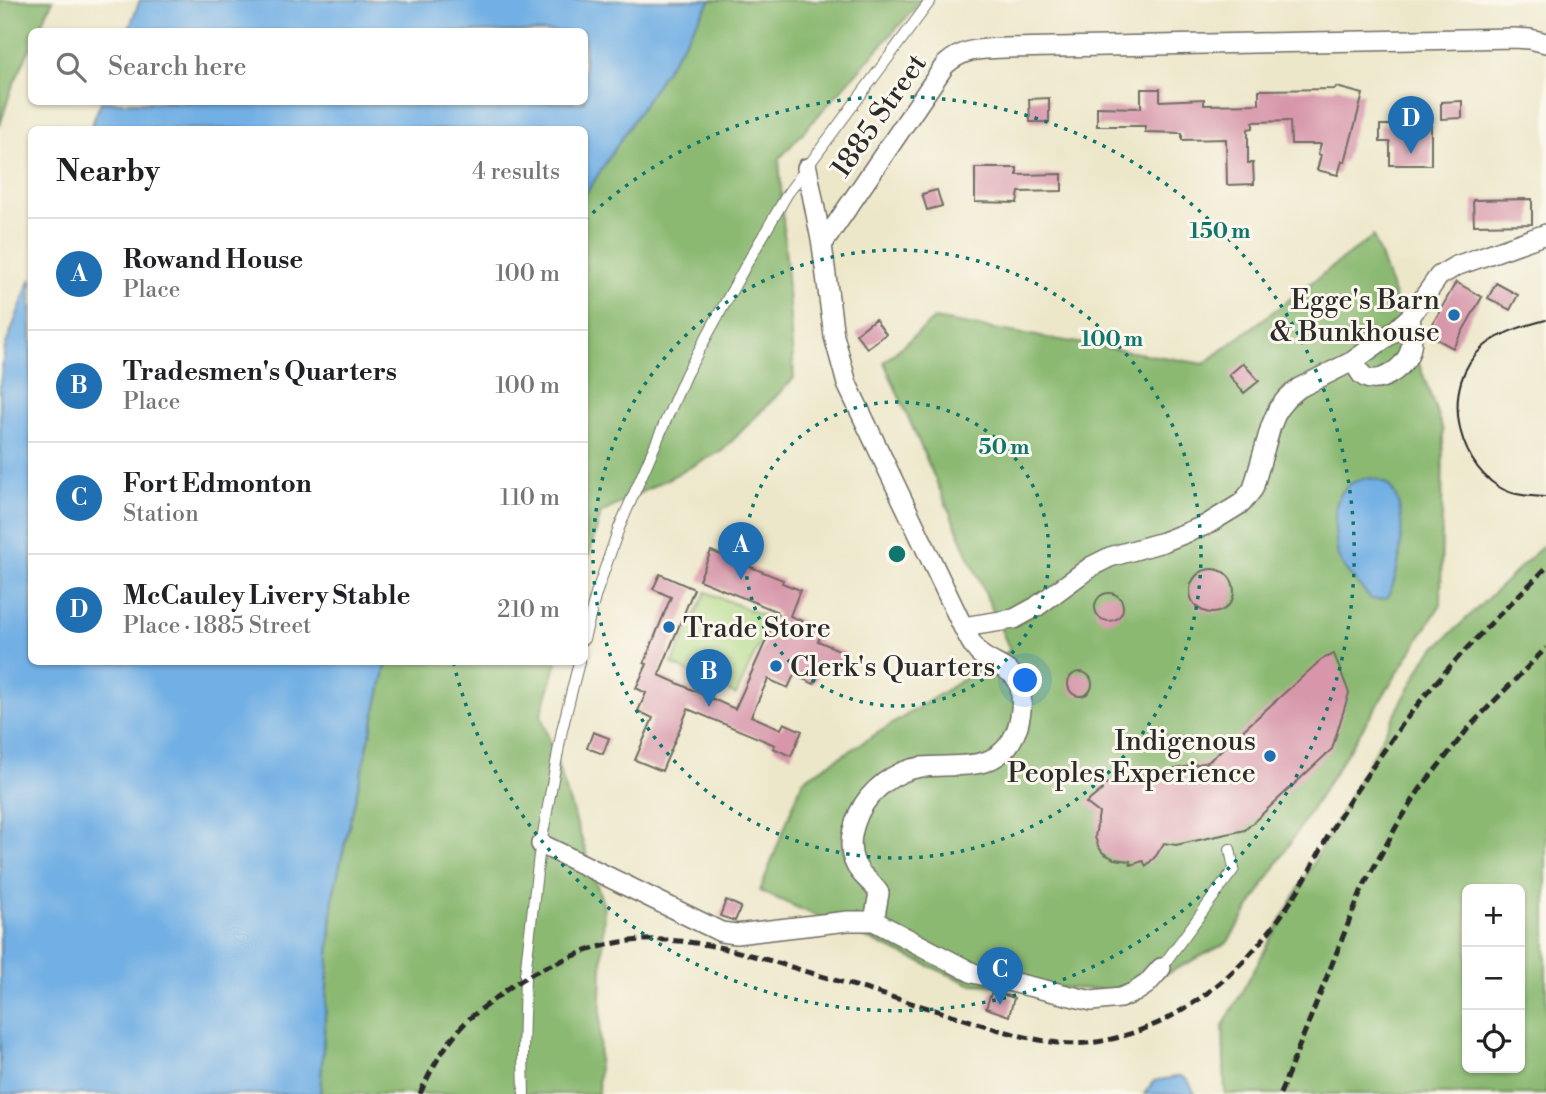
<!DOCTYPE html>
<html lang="en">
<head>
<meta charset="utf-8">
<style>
	body { margin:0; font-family:"Libre Bodoni",serif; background:#f6f6f6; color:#202124 }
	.controls { position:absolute; right:21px; bottom:21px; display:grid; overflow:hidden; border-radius:10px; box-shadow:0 2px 5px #0004 }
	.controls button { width:63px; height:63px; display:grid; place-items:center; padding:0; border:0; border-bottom:2px solid #e0e0e0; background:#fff; color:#202124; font:35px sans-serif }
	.you { position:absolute; left:1026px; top:681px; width:24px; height:24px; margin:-18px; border:5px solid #fff; border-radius:50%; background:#1a73e8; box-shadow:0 0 0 10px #1a73e833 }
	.badge { display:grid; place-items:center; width:46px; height:46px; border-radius:50%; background:#1f6fb2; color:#fff; font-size:23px; font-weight:700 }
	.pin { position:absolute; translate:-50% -58px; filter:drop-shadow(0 2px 4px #0008) }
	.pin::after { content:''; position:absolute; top:37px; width:24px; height:21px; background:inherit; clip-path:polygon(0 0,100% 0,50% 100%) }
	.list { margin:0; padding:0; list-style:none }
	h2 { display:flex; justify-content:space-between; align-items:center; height:91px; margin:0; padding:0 28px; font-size:30px }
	h2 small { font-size:23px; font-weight:400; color:#757577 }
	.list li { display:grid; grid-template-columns:46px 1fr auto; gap:21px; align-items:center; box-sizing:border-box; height:112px; padding:0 28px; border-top:2px solid #e0e0e0 }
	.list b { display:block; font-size:26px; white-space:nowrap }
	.list p { margin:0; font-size:23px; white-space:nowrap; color:#757577 }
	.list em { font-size:23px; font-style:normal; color:#757577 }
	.icon { flex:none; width:38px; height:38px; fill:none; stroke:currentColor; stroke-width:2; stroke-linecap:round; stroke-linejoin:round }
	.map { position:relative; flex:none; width:1546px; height:1094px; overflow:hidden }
	.search { position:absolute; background:#fff; box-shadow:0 2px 5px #0004; left:28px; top:28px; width:560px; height:77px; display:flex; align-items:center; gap:18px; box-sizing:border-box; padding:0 24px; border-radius:10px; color:#757577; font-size:26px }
	.panel { position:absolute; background:#fff; box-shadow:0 2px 5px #0004; left:28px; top:126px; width:560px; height:539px; border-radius:10px }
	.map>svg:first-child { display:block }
	.green { fill:#afd985; stroke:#6d8258; stroke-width:2 }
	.forest { fill:#8bb972; stroke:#5b724e; stroke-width:2; fill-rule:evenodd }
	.water { fill:#71afe4; stroke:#4e6d88; stroke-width:2 }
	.building { fill:#d796aa }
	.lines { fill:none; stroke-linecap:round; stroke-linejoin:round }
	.lane-casing { stroke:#6f6d63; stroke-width:12 }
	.street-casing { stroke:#6f6d63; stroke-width:22 }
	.lane { stroke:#fff; stroke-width:10 }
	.street { stroke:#fff; stroke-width:19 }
	.tram { stroke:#2b2b2b; stroke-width:2 }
	.rail { stroke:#2b2b2b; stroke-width:5; stroke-dasharray:10 5; stroke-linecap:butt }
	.ring { fill:none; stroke:#0f766e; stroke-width:3.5; stroke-dasharray:3.5 7 }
	.poi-dot { fill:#1f6fb2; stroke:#fbf7ec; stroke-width:2.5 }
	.labels { text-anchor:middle; stroke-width:6; stroke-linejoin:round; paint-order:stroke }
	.street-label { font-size:28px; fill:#2b2b2b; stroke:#fbf7ec }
	.poi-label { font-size:28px; fill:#2b2b2b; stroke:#fbf7ec; text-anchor:end }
	.centre { fill:#0f766e; stroke:#fbf7ec; stroke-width:3.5 }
	.ring-label { font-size:21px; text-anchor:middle; font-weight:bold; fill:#0f766e; stroke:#fbf7ec; stroke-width:6; stroke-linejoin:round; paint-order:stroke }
</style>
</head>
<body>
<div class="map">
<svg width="1546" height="1094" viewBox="0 0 1546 1094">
	<rect width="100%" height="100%" fill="#fbf7ec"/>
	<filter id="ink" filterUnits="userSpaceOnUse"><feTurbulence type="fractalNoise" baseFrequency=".0143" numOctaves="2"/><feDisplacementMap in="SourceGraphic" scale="14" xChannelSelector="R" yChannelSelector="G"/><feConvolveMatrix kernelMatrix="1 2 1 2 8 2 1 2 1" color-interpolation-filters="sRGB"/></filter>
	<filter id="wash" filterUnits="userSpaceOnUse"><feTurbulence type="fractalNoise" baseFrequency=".00686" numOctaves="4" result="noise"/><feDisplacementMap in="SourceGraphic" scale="28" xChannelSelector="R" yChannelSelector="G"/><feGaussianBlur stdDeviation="1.57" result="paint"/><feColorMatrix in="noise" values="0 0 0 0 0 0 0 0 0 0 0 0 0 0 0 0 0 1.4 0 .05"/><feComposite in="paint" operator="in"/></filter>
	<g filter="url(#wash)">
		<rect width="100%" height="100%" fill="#ede7ca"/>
		<!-- green -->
		<path class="green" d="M706,592l65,27 -35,76 -64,-31z"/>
		<!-- forest -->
		<path class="forest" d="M0,0h53l-15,31 -6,1 -1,14 -20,44 -11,35z
			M711,0h211l-143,159 15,219 -72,73 -121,62 -16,56 -1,-374z
			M1373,236l70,194 -2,174 -214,339 -59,30 -55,17 -143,-6 -210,-93 43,-111 207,-130 -126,-288 50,-43 270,45z
			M1546,543v551h-321l-2,-68 204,-370zM1467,889h53v179h-53z
			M387,662h170l-16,53 63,192 -6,187h-278l13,-199z"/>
		<!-- water -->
		<path class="water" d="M140,0h571l-126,195 -1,-65 -494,-1 11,-27h483v-70l-456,-1z
			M31,278l1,384h355l-54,233 -13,199h-320v-710l5,-37z
			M1364,478c9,0 18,1 25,8 21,23 12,88 -2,112l-8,2 -8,-1c-8,-10 -25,-27 -31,-38 -3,-5 -3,-15 -4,-21 -3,-28 -3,-53 28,-62z
			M1181,1076l7,4 7,14h-51l10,-13z"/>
		<g id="blocks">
			<!-- building -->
			<path class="building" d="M1336,87l27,7 -18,68 -3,-1 -4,14 -21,-5 4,-15 -3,-1 3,-10h-30l-1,-23 -37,1v6l-5,1v34h5l1,21 -27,1 -1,-46 -44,1v-7l-37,-1v-6h-48v-19l44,1v-19h19v12l44,-2v6l55,-1v-14l76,-1z
				M1049,98v24h-19l-1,-23z
				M1462,101v17l-21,1v-17z
				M1380,125h51v40h-41v-23h-10z
				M975,168h42v7l45,-1v17l-43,1 -2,11 -42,-1z
				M937,190l5,16 -15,4 -5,-16z
				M1532,199v25l-58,1 -1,-25z
				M1456,282l26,15 -29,51 -26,-14z
				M1496,283l22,12 -8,15 -22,-12z
				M875,319l11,15 -19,14 -11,-14z
				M1243,363l16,18 -15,12 -15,-18z
				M711,551l72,29 -1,3 18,7 -10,26 33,14 -5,11 28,12 -7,16 -15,-5 -10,20 -20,-9 -6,13 -20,-9 -17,37 30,13 3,-6 18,8 -11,25 -18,-8 2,-3 -87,-36 -26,62 -27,-11 18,-42 -15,-7 8,-18 -10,-5 11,-24 -3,-1 27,-66 -18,-8 7,-15 34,15 -35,86 76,34 43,-95 -3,-2 1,-1 -77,-31z
				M1190 591a22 22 0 1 1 44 0a22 22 0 1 1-44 0Z
				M1095 607a14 14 0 1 1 28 0a14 14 0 1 1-28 0Z
				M1334,654l15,39 -17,56 -87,81 -69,15 -12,-2 -8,13 -10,10 -3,-5 -12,4 -1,-4 -16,-2 -11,-6 -5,-7 -3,-9 4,-24 -13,-10 16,-13 -1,-5 107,-23 114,-103z
				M1068 684a12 12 0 1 1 24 0a12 12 0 1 1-24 0Z
				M593,732l16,6 -6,16 -16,-6z
				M726,900l15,7 -6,14 -15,-5z
				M992,991l22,7 -5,18 -23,-8z"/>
		</g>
	</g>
	<g filter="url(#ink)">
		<use href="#blocks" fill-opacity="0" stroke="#6f6d63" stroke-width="2"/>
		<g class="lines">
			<!-- lane casing -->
			<g class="lane-casing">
				<path id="lane" d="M584,639l12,-45 23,-66 67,-154 60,-109 42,-72 143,-193
					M1161,968l73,-99 -4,-20
					M524,1094l-1,-40 2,-79 14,-120 23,-125 17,-68"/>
			</g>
			<!-- street casing -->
			<g class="street-casing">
				<path id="street" d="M807,168l15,77 12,91 13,48 116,243c5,9 10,21 17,27 13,11 36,15 40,33 3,14 1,29 -3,42 -17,46 -59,34 -96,38 -27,4 -51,23 -62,46 -9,20 -13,42 2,60 6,7 13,12 18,20l-5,28
					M822,245l123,-180c19,-17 36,-16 60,-17l509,-10 16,1 16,4
					M1410,317c2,12 4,28 -2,39 -7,13 -31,32 -46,19 -3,-4 -6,-10 -9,-14l38,-27 19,-17 29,-41 17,-10 90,-32
					M963,627l51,-8 22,-12 56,-41 18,-9 53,-15 43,-17 36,-22 11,-14 18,-63 7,-17 9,-11 12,-10 54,-27
					M541,844l180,88 15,2 112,-13h26l99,52 119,28 28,-3 15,-6 12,-8 14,-16"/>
			</g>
			<!-- lane -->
			<use href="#lane" class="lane"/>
			<!-- street -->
			<use href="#street" class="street"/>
			<!-- tram -->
			<path class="tram" d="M1546,320c-22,6 -46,12 -64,28 -41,36 -27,112 17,139 14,9 31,9 47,10"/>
			<!-- rail -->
			<path class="rail" d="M420,1094c12,-28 29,-56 51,-77 11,-9 23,-17 34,-26 22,-17 38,-23 63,-33 15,-6 31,-12 48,-15 67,-12 131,11 195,30 48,14 96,29 144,43 31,10 64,21 96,26 35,6 73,-4 105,-18 66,-31 114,-85 150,-147 12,-21 22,-43 35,-63 19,-30 40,-59 60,-88 43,-58 94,-107 145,-158
				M1280,1094l82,-205 34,-62 24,-38 51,-64 75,-77"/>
		</g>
	</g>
	<!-- distance rings -->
	<g class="ring">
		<circle cx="897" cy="554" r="152"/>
		<circle cx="897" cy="554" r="304"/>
		<path d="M585 220A457 457 0 1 1 454 665"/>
	</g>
	<!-- markers -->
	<g class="poi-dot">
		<circle cx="1454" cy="315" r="7"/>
		<circle cx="669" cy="627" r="7"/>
		<circle cx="776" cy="666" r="7"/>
		<circle cx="1270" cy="756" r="7"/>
	</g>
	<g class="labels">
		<!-- street labels -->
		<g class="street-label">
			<text transform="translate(878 115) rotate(-55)" y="10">1885 Street</text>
		</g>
		<!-- poi labels -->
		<g class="poi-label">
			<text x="1440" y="309">Egge's Barn<tspan x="1440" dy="32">&amp; Bunkhouse</tspan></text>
			<text x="683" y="637" text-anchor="start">Trade Store</text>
			<text x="790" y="676" text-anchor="start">Clerk's Quarters</text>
			<text x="1256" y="750">Indigenous<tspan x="1256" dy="32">Peoples Experience</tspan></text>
		</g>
	</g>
	<circle cx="897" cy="554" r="10" class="centre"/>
	<g class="ring-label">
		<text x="1220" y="238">150 m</text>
		<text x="1112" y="346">100 m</text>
		<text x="1004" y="454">50 m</text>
	</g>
</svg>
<div class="controls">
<button>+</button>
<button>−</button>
<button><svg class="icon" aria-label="locate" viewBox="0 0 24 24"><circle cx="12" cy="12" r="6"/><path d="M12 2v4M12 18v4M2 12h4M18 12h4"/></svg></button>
</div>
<div class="you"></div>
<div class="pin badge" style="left:741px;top:580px">A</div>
<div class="pin badge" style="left:709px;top:707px">B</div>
<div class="pin badge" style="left:1000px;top:1005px">C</div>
<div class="pin badge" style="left:1411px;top:154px">D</div>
<div class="search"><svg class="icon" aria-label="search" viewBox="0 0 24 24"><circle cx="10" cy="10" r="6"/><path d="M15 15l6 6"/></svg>Search here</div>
<section class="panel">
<h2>Nearby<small>4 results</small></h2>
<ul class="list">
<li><span class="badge">A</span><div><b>Rowand House</b><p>Place</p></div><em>100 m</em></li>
<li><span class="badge">B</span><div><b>Tradesmen's Quarters</b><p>Place</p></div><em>100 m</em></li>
<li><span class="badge">C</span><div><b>Fort Edmonton</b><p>Station</p></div><em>110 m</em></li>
<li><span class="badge">D</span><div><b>McCauley Livery Stable</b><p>Place · 1885 Street</p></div><em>210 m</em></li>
</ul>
</section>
</div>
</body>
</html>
